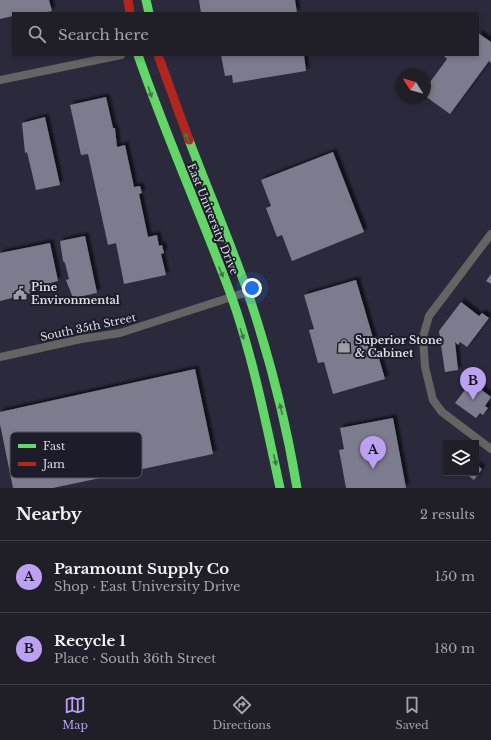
<!DOCTYPE html>
<html lang="en">
<head>
<meta charset="utf-8">
<style>
	body { margin:0; font-family:"Libre Baskerville",serif; background:#2d2b32; color:#f1f3f6 }
	.controls { position:absolute; right:12px; bottom:12px; display:grid; overflow:hidden; border-radius:0px; box-shadow:0 2px 6px #0003 }
	.controls button { width:36px; height:36px; display:grid; place-items:center; padding:0; border:0; border-bottom:1px solid #3d3c43; background:#201e26; color:#f1f3f6; font:20px sans-serif }
	.compass { position:absolute; left:395px; top:68px; width:36px; height:36px; border-radius:50%; background:#201e26; box-shadow:0 2px 6px #0003; rotate:307deg }
	.you { position:absolute; left:252px; top:288px; width:14px; height:14px; margin:-10px; border:3px solid #fff; border-radius:50%; background:#1a73e8; box-shadow:0 0 0 6px #1a73e833 }
	.badge { display:grid; place-items:center; width:26px; height:26px; border-radius:50%; background:#bca0f2; color:#111; font-size:13px; font-weight:700 }
	.pin { position:absolute; translate:-50% -33px; filter:drop-shadow(0 1px 2px #0008) }
	.pin::after { content:''; position:absolute; top:21px; width:14px; height:12px; background:inherit; clip-path:polygon(0 0,100% 0,50% 100%) }
	.list { margin:0; padding:0; list-style:none }
	h2 { display:flex; justify-content:space-between; align-items:center; height:52px; margin:0; padding:0 16px; font-size:17px }
	h2 small { font-size:13px; font-weight:400; color:#a2a2a7 }
	.list li { display:grid; grid-template-columns:26px 1fr auto; gap:12px; align-items:center; box-sizing:border-box; height:72px; padding:0 16px; border-top:1px solid #3d3c43 }
	.list b { display:block; font-size:15px; white-space:nowrap }
	.list p { margin:0; font-size:13px; white-space:nowrap; color:#a2a2a7 }
	.list em { font-size:13px; font-style:normal; color:#a2a2a7 }
	.icon { flex:none; width:22px; height:22px; fill:none; stroke:currentColor; stroke-width:2; stroke-linecap:round; stroke-linejoin:round }
	.map { position:relative; flex:none; width:491px; height:488px; overflow:hidden }
	.search { position:absolute; background:#201e26; box-shadow:0 2px 6px #0003; left:12px; right:12px; top:12px; height:44px; display:flex; align-items:center; gap:10px; box-sizing:border-box; padding:0 14px; border-radius:0px; color:#a2a2a7; font-size:15px }
	.sheet { height:196px; background:#201e26 }
	nav { display:flex; justify-content:space-around; align-items:center; box-sizing:border-box; height:56px; border-top:1px solid #3d3c43; background:#201e26; font-size:11px; color:#a2a2a7 }
	nav a { display:grid; justify-items:center; gap:2px }
	nav .on { color:#bca0f2 }
	.map>svg:first-child { display:block }
	.built { fill:#2b2a3d; fill-rule:evenodd }
	.building { fill:#7d7c8e; filter:url(#shadow) }
	.lines { fill:none; stroke-linecap:round; stroke-linejoin:round }
	.street { stroke:#666463; stroke-width:8 }
	.fast { stroke:#63d668; stroke-width:9 }
	.jam { stroke:#b3261e; stroke-width:9 }
	.oneway { fill:#407949 }
	.labels { text-anchor:middle; stroke-width:4; stroke-linejoin:round; paint-order:stroke }
	.street-label { font-size:11px; fill:#dddce7; stroke:#1d1c2a }
	.poi-label { font-size:11px; font-weight:bold; fill:#dddce7; stroke:#1d1c2a; text-anchor:start }
	.key { fill:#1d1c2a; stroke:#575663; stroke-width:1 }
	.key-label { font-size:11px; fill:#dddce7 }
</style>
</head>
<body>
<div class="map">
<svg width="491" height="488" viewBox="0 0 491 488">
	<defs>
		<filter id="shadow"><feDropShadow dx="3.5" dy="-3.5" stdDeviation="1" flood-color="#0009"/></filter>
	</defs>
	<rect width="100%" height="100%" fill="#2a2832"/>
	<!-- built -->
	<path class="built" d="M0,0h491v488h-491zM13,13h465v42h-465zM401,74h24v24h-24zM446,443h30v30h-30z"/>
	<!-- building -->
	<path class="building" d="M0,0h49l3,11 -10,2h-29v3l-13,3z
		M199,0h96l2,13h-96z
		M478,33l13,9v21l-2,-2 -39,53 -25,-18v-7l22,-30 -4,-4h35z
		M221,55h83l2,16 -73,12 -1,-8 -7,1z
		M106,97l7,31h2l2,19 8,-2 9,42 6,-1 2,7 -3,1 9,43 9,-2 2,11 3,-1 2,8 -3,1 5,21 -42,9 -8,-41 -8,2 -20,-91 -7,1 -11,-50z
		M45,117l15,68 -24,5 -9,-38 -2,1 -3,-30z
		M333,152l31,80 -72,29 -10,-26 -5,2 -11,-29 5,-2 -10,-26z
		M85,236l12,57 -24,5 -7,-18 3,-1 -4,-16 -2,-2 -3,-20z
		M50,243l8,38 -12,3 1,5 -47,12v-48z
		M491,274v10l-5,-3z
		M356,280l29,99 -52,15 -9,-32 -6,1 -9,-33 5,-1 -10,-34z
		M461,302l18,14 3,-3 7,5 -22,29 -7,-5 -2,3 -3,-3 3,28 -13,2 -6,-41z
		M195,369l18,85 -160,34h-40l-13,-64v-12z
		M471,382l20,15 -6,9 3,2 -5,7 -3,-2 -4,5 -21,-15z
		M393,418l13,70h-60l-7,-38 5,-1 -4,-21z
		M476,464l6,5 -8,11 -9,-7h11z"/>
	<g class="lines">
		<!-- street -->
		<path class="street" d="M0,80l121,-25
			M491,234l-62,82 -6,21 2,30 8,33 9,12 49,37
			M0,357l81,-18 39,-6 127,-41"/>
		<!-- fast -->
		<path class="fast" d="M146,0l3,13
			M138,55c28,81 63,159 93,240 22,62 35,128 49,193
			M189,140c19,50 40,100 58,150 22,65 39,131 50,198"/>
		<!-- jam -->
		<path class="jam" d="M128,0l2,13
			M158,55l31,85"/>
	</g>
	<!-- one-way arrows -->
	<defs><path id="oneway-solid" d="M-6-.8H1V-3.2L6.5 0L1 3.2V.8H-6Z"/></defs>
	<g class="oneway">
		<use href="#oneway-solid" transform="translate(150 92) rotate(72)"/>
		<use href="#oneway-solid" transform="translate(187 138) rotate(-112)"/>
		<use href="#oneway-solid" transform="translate(221 272) rotate(68)"/>
		<use href="#oneway-solid" transform="translate(242 334) rotate(73)"/>
		<use href="#oneway-solid" transform="translate(281 409) rotate(-103)"/>
		<use href="#oneway-solid" transform="translate(275 460) rotate(77)"/>
	</g>
	<!-- icons -->
	<defs>
		<g id="civic-bare" transform="scale(1.08)"><path d="M-.6-6.5H3V-4.5H.6V-3L4-1V1h2V6H-6V1h2V-1L-.6-3ZM-1.2 2.5V6h2.4V2.5Z" fill="#9e9da8" stroke="#1d1c2a" stroke-width="2.5" paint-order="stroke"/></g>
		<g id="shop-bare" transform="scale(1.08)"><path d="M-5-2.5h2.3a2.7 3.5 0 0 1 5.4 0H5L5.5 6h-11ZM-1.5-2.5h3a1.5 2.3 0 0 0-3 0Z" fill="#9e9da8" stroke="#1d1c2a" stroke-width="2.5" paint-order="stroke"/></g>
	</defs>
	<g fill-rule="evenodd">
		<use href="#civic-bare" x="20" y="293"/>
		<use href="#shop-bare" x="344" y="346"/>
	</g>
	<g class="labels">
		<!-- street labels -->
		<g class="street-label">
			<text transform="translate(213 219) rotate(68)" y="4">East University Drive</text>
			<text transform="translate(88 327) rotate(-12)" y="4">South 35th Street</text>
		</g>
		<!-- poi labels -->
		<g class="poi-label">
			<text x="31" y="291">Pine<tspan x="31" dy="13">Environmental</tspan></text>
			<text x="355" y="344">Superior Stone<tspan x="355" dy="13">&amp; Cabinet</tspan></text>
		</g>
	</g>
	<!-- legend -->
	<rect x="10" y="432" width="132" height="46" rx="6" class="key"/>
	<rect x="18" y="444" width="18" height="4" fill="#63d668"/>
	<rect x="18" y="462" width="18" height="4" fill="#b3261e"/>
	<g class="key-label">
		<text x="43" y="450">Fast</text>
		<text x="43" y="468">Jam</text>
	</g>
</svg>
<div class="controls">
<button><svg class="icon" aria-label="layers" viewBox="0 0 24 24"><path d="M12 4l9 5-9 5-9-5zM3 14l9 5 9-5"/></svg></button>
</div>
<svg class="compass" viewBox="-18 -18 36 36"><path d="M0-13l5 13h-10z" fill="#e53935"/><path d="M0 13l5-13h-10z" fill="#a2a2a7"/></svg>
<div class="you"></div>
<div class="pin badge" style="left:373px;top:469px">A</div>
<div class="pin badge" style="left:473px;top:400px">B</div>
<div class="search"><svg class="icon" aria-label="search" viewBox="0 0 24 24"><circle cx="10" cy="10" r="6"/><path d="M15 15l6 6"/></svg>Search here</div>
</div>
<section class="sheet">
<h2>Nearby<small>2 results</small></h2>
<ul class="list">
<li><span class="badge">A</span><div><b>Paramount Supply Co</b><p>Shop · East University Drive</p></div><em>150 m</em></li>
<li><span class="badge">B</span><div><b>Recycle 1</b><p>Place · South 36th Street</p></div><em>180 m</em></li>
</ul>
</section>
<nav>
<a class="on"><svg class="icon" aria-label="map" viewBox="0 0 24 24"><path d="M3 6l6-2 6 2 6-2v14l-6 2-6-2-6 2zM9 4v14M15 6v14"/></svg>Map</a>
<a><svg class="icon" aria-label="directions" viewBox="0 0 24 24"><path d="M12 3l9 9-9 9-9-9zM9 14v-3h6M13 9l2 2-2 2"/></svg>Directions</a>
<a><svg class="icon" aria-label="saved" viewBox="0 0 24 24"><path d="M7 4h10v16l-5-4-5 4z"/></svg>Saved</a>
</nav>
</body>
</html>
